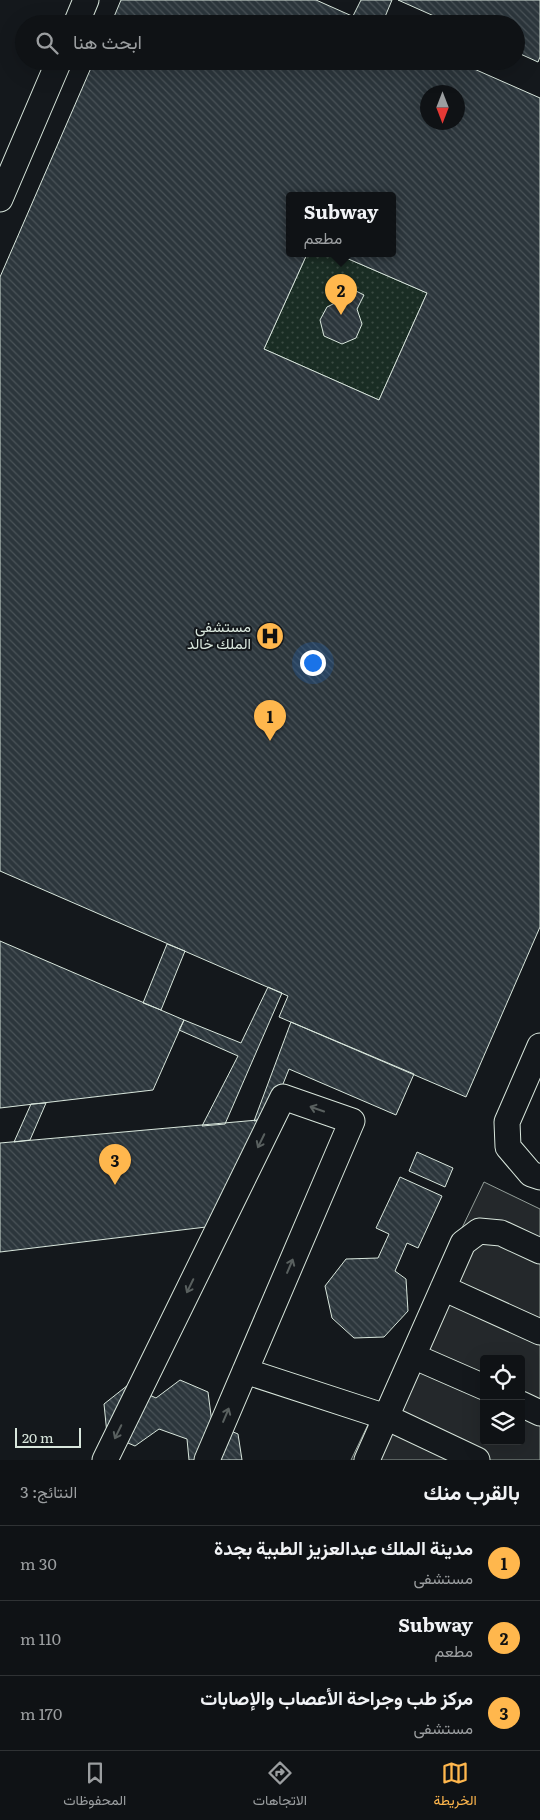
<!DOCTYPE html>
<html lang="ar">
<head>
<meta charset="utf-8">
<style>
	body { margin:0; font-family:Literata,Vazirmatn,serif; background:#1d2022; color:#f1f3f6; direction:rtl }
	.controls { position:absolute; right:15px; bottom:15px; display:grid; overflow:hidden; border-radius:5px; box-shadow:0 5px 20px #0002 }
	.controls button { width:45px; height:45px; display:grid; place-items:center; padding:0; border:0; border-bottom:1px solid #2f3234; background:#0f1215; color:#f1f3f6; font:25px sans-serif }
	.compass { position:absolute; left:420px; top:85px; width:45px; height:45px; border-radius:50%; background:#0f1215; box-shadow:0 5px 20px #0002; rotate:180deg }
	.scale { position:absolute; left:15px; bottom:12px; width:66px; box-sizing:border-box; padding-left:5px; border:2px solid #d8e6dc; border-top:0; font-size:14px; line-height:18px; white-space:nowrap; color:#d8e6dc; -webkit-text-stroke:4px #14181c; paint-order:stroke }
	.you { position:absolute; left:312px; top:662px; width:18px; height:18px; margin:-12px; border:4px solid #fff; border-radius:50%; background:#1a73e8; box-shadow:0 0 0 8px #1a73e833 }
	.badge { display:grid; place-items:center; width:32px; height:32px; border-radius:50%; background:#ffb74d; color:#111; font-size:16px; font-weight:700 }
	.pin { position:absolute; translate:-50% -41px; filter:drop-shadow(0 1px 2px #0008) }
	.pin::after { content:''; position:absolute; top:26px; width:18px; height:15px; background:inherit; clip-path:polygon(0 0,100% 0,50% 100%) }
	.popup { position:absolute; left:286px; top:192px; width:110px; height:65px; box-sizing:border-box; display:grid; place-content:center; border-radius:5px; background:#0f1215; filter:drop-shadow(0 1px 4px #0005); font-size:16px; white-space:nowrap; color:#9b9ea0 }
	.popup b { font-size:19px; color:#f1f3f6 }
	.popup::after { content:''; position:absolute; left:50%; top:100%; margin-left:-10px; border:10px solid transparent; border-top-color:#0f1215 }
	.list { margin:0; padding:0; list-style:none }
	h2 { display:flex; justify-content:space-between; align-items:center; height:65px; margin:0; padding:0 20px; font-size:21px }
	h2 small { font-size:16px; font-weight:400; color:#9b9ea0 }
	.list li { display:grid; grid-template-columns:32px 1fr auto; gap:15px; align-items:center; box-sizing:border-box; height:75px; padding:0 20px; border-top:1px solid #2f3234 }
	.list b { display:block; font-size:19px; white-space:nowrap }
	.list p { margin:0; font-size:16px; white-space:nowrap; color:#9b9ea0 }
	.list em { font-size:16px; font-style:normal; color:#9b9ea0 }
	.icon { flex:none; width:28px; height:28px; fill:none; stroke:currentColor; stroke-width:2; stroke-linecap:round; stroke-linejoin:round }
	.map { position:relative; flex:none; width:540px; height:1460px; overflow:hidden; direction:ltr }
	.search { position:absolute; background:#0f1215; box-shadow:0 5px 20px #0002; left:15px; right:15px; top:15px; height:55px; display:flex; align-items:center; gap:12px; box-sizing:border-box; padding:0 18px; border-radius:28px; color:#9b9ea0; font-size:19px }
	.sheet { height:290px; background:#0f1215 }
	nav { display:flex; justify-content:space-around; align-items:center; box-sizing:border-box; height:70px; border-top:1px solid #2f3234; background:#0f1215; font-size:14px; color:#9b9ea0 }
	nav a { display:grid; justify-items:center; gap:2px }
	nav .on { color:#ffb74d }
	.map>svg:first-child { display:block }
	.green { fill:url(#green-dots); stroke:#939e99 }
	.parking { fill:#24282b; stroke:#939e99; fill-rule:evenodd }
	.building { fill:url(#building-back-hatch); stroke:#d8e6dc; fill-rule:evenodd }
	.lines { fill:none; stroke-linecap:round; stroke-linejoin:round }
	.minor-casing { stroke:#d8e6dc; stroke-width:27 }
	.minor { stroke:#14181c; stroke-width:25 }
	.oneway { stroke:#59605f }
	.labels { text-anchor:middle; stroke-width:4; stroke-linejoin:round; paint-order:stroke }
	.poi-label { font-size:15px; fill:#d8e6dc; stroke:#14181c; text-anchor:end }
</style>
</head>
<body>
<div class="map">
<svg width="540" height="1460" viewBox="0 0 540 1460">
	<defs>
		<pattern id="green-dots" width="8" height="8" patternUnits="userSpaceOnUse" patternTransform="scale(1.25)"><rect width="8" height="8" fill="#1a2d24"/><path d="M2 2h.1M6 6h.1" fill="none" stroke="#3b4b43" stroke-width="1.8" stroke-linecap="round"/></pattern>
		<pattern id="building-back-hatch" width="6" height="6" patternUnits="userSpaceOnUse" patternTransform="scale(1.25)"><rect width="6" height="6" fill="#2c363c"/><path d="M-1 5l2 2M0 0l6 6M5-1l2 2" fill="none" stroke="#4a5358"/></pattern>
	</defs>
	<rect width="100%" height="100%" fill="#14181c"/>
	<!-- green -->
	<path class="green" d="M307,254h30l90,39 -48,107 -115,-51z"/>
	<!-- parking -->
	<path class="parking" d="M484,1182l56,27v251h-189zM484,1359h37v82h-37z"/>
	<!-- building -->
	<path class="building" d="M121,0h195l54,24h-259z
		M361,0h31l-10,24h-12l-17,-8z
		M398,0h142v57l-2,5 -22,-10v-28h-64z
		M94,61h362l84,37v829l-74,170 -187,-80 9,-21 -288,-125v-594zM428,92h30v30h-30zM290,196h102v58h-55l90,39 -48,107 -115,-51 43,-95h-17z
		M346,286l18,9 -7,14 5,15 -6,14 -14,6 -18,-8 -4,-16 7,-13 12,-6z
		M0,941l184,79 -31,70 -153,18z
		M167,944l18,7 -24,59 -18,-7z
		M268,987l14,6 -57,131 -23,2 36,-70 -59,-26 5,-10 57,23z
		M291,1022l123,52 -18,41 -107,-46 -20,50 -15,2z
		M46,1103l-16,37 -16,2 17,-38z
		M269,1119l-63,108 -206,25v-109z
		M417,1152l36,16 -8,19 -36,-16z
		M400,1177l42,19 -24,52 -11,-5 -12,28 11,8 2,32 -24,26 -30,1 -22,-20 -7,-32 21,-27 32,-1 11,-24 -13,-6z
		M180,1380l28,12 4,31 26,11 4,26h-53l-2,-21 -28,-10 -24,17 -28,-12 -3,-30 24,-19 28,13z"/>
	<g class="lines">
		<!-- minor casing -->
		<g class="minor-casing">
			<path id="minor" d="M76,24l10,-24
				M0,199l59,-138
				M540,1046l-33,76 1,25 23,27 9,3
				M443,1288l97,44
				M413,1356l71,31
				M245,1371l141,46 91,43
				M521,1404l19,9
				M105,1460l178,-363 69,24 -145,339
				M367,1460l96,-217 16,-12 22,2 39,18"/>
		</g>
		<!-- minor -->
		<use href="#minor" class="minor"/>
	</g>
	<!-- one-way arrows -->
	<defs><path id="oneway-shaft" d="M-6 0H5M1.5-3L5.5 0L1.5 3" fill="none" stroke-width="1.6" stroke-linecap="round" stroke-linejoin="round" transform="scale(1.25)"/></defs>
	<g class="oneway">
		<use href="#oneway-shaft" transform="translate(317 1109) rotate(-161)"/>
		<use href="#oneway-shaft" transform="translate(261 1141) rotate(116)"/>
		<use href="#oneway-shaft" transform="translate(290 1266) rotate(-67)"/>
		<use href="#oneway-shaft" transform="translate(190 1286) rotate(116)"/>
		<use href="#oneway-shaft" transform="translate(226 1415) rotate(-67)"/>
		<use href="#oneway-shaft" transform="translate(118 1432) rotate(116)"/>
	</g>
	<!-- icons -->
	<defs>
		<g id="hospital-disc" transform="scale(1.4375)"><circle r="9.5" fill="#ffb74d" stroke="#14181c"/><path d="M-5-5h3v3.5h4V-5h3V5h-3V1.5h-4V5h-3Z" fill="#111"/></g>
	</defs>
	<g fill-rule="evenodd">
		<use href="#hospital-disc" x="270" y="636"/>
	</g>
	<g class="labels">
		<!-- poi labels -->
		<g class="poi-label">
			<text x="251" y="632">مستشفى<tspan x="251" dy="17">الملك خالد</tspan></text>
		</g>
	</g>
</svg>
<div class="controls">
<button><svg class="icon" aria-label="locate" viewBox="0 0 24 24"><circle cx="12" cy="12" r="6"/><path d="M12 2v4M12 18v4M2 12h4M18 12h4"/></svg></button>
<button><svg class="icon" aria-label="layers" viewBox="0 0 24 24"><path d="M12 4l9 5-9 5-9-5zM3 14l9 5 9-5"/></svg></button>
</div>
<svg class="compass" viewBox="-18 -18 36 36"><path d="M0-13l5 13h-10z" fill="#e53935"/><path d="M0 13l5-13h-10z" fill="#9b9ea0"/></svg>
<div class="scale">20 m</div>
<div class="you"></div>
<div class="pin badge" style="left:270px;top:741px">1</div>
<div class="pin badge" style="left:341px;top:315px">2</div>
<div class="popup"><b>Subway</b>مطعم</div>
<div class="pin badge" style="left:115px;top:1185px">3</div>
<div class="search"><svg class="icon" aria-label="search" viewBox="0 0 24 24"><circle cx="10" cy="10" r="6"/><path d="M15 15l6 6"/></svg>ابحث هنا</div>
</div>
<section class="sheet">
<h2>بالقرب منك<small>النتائج: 3</small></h2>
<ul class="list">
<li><span class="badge">1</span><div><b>مدينة الملك عبدالعزيز الطبية بجدة</b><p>مستشفى</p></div><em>30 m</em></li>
<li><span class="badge">2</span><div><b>Subway</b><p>مطعم</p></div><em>110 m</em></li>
<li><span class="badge">3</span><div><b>مركز طب وجراحة الأعصاب والإصابات</b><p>مستشفى</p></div><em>170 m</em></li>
</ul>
</section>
<nav>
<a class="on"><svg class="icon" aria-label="map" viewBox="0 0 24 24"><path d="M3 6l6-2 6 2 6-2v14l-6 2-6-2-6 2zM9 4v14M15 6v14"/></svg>الخريطة</a>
<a><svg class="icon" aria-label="directions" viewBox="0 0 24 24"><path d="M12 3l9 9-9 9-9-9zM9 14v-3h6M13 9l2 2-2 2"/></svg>الاتجاهات</a>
<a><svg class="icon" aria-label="saved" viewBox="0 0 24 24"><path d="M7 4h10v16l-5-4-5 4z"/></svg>المحفوظات</a>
</nav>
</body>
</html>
